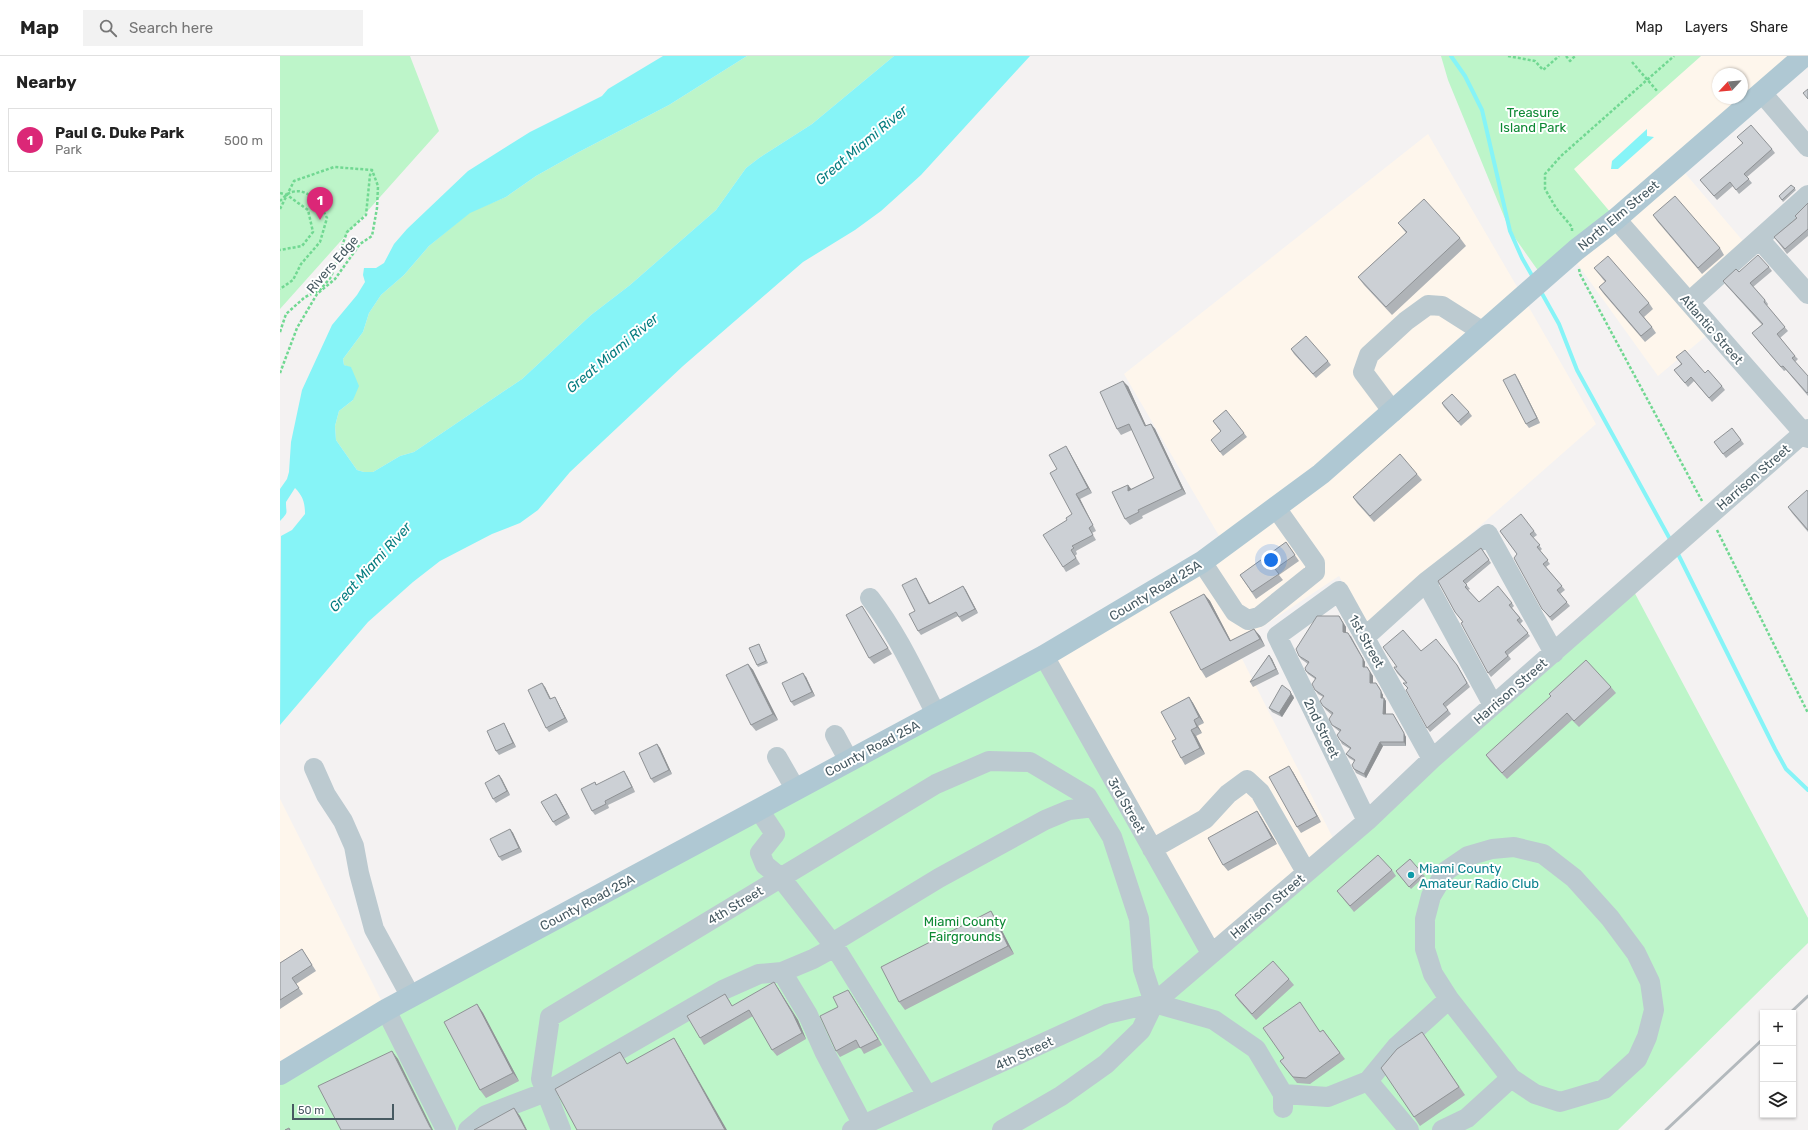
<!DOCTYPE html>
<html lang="en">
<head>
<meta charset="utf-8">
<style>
	body { margin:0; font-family:Rubik,sans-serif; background:#f2f2f2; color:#222 }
	.controls { position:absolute; right:12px; bottom:12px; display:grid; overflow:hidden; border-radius:0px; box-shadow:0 1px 3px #0004 }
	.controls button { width:36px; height:36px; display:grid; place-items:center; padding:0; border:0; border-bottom:1px solid #e0e0e0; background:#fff; color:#222; font:20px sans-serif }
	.compass { position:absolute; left:1432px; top:12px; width:36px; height:36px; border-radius:50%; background:#fff; box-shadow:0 1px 3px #0004; rotate:244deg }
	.scale { position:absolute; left:12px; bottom:10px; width:102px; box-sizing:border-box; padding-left:4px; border:2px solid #475a62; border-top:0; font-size:11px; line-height:14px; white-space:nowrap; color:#475a62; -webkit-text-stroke:3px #fff; paint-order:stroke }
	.you { position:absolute; left:991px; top:504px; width:14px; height:14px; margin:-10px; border:3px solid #fff; border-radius:50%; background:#1a73e8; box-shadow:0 0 0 6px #1a73e833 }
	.badge { display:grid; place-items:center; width:26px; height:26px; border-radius:50%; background:#db2777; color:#fff; font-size:13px; font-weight:700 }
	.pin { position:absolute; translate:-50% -33px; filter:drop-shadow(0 1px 2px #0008) }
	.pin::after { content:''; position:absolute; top:21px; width:14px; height:12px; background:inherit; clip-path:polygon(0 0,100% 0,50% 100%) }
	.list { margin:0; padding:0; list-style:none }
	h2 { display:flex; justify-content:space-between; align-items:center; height:52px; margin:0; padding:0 16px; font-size:17px }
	h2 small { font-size:13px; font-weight:400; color:#767676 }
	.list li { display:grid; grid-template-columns:26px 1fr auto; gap:12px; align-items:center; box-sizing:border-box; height:64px; margin:0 8px 8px; padding:0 8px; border:1px solid #e0e0e0; border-radius:0px }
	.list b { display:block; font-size:15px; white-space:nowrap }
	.list p { margin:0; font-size:13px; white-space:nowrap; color:#767676 }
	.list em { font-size:13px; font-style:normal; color:#767676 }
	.icon { flex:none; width:22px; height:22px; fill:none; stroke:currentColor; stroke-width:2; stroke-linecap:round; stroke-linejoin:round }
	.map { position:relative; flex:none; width:1528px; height:1074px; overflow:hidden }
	header { display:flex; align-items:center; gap:24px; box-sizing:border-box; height:56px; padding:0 20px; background:#fff; border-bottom:1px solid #e0e0e0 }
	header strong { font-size:19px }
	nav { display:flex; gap:22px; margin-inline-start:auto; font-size:14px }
	.search { width:280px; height:36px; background:#f2f2f2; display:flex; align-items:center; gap:10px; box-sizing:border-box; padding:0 14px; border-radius:0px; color:#767676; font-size:15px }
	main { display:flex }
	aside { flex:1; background:#fff }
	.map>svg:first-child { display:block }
	.commercial { fill:#fef6ec; fill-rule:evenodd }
	.green { fill:#bdf5c9 }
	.water { fill:#86f4f7 }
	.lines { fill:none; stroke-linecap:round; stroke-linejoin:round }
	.stream { stroke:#86f4f7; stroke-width:4 }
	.path { stroke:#71d892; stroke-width:2.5; stroke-dasharray:3 2; stroke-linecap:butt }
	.minor { stroke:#bccad0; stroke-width:20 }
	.major { stroke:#afc8d3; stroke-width:22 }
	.rail { stroke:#b3b9bd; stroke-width:3 }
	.wall { fill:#afb3b7 }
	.shaded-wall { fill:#8f9295 }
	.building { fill:#ccd0d5; stroke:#8f9295 }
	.culture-dot { fill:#0f9aa8; stroke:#fff; stroke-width:1.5 }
	.labels { text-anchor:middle; stroke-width:4; stroke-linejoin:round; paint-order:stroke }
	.park-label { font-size:13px; fill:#0d8934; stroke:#fff }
	.street-label { font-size:13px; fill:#475a62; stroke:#fff }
	.culture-label { font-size:13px; fill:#0d838f; stroke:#fff; text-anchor:start }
	.water-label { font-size:14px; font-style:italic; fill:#067d80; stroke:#fff }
</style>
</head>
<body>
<header>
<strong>Map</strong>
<div class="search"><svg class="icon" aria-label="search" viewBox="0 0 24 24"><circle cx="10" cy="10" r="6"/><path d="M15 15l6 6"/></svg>Search here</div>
<nav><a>Map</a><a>Layers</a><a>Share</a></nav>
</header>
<main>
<aside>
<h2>Nearby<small></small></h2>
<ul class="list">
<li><span class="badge">1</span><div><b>Paul G. Duke Park</b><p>Park</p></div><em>500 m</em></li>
</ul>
</aside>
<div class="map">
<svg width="1528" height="1074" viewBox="0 0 1528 1074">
	<rect width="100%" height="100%" fill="#f4f2f2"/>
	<!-- commercial -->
	<path class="commercial" d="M1421,0h103l-126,109 71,83 -60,54 24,28 -55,46 -87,-121 45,-36 -43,-50zM1438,18h24v24h-24z
		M1148,78l95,163 73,127 -229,201 -28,-49 -104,69 102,201 -126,107 -167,-297 181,-110 -101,-172z
		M0,743l106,211 -106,64z"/>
	<!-- green -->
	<path class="green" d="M0,0h130l29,75 -159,178z
		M467,0h147l-82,68 -53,34 -13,10 -30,42 -86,75 -39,30 -69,64 -108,73 -14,4 -27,16h-9l-7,-2 -21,-30 -1,-14 4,-15 14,-11 1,-23 -3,-9 -7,-3 -1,-6 20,-27 6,-19 12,-18 23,-20 25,-29 41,-34 36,-15 30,-21 41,-23 92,-48z
		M1161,0h260l-127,113 42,50 -72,60 -34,-48 -62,-151z
		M1351,530l177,332v25l-190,187h-1338v-56l764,-418 167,297z"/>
	<!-- water -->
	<path class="water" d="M383,0h84l-78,49 -92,48 -41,23 -30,21 -36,16 -41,33 -25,29 -23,20 -12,18 -6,19 -20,27 1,6 7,2 8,19 -6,14 -14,11 -4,15 1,14 21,30 7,2h9l27,-16 14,-4 108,-73 69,-64 39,-30 86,-75 30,-42 13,-10 53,-34 82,-68h136l-109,119 -40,36 -26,19 -52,32 -120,104 -113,106 -32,38 -18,13 -28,11 -52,27 -27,21 -45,40 -88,103 1,-189 11,-6 13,-16c0,-11 -2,-18 -10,-26l-9,14c0,13 3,9 -6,19v-32l7,-10 2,-7 2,-30 11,-52 30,-65 25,-30 8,-13 -2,-7 1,-7h12l8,-5 10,-19 13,-15 61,-58 62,-39 72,-36 6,-7z
		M1367,73v7l7,1 -36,32h-7l1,-8z"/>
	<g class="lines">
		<!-- stream -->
		<path class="stream" d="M1171,0l14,20 17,34 28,121 12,27 12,21
			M1260,234l19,34 18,46 94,171
			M1397,496l98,197 11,20 22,21"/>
		<!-- path -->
		<path class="path" d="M1228,0l27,5 8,9 16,-14
			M1286,0l4,5 5,-5
			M1352,6l26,30
			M0,137l7,2 21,15 5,22 -11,14 -22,4
			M0,145c3,-3 8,-8 12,-9 17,-5 29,14 35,26l-7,24 -19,22 -8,16 -13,9
			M0,153l14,-28 40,-14 38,3
			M1292,175v-4l-16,-19 -11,-19v-15l16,-18 113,-100
			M1299,213l1,5 122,227
			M0,276l6,-18 19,-17 15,-7 11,-13 16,-45 19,-17 4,-40 2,-5 6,16 -1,22 -5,28 -12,8 -25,35 -18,15 -20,34 -17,45
			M1437,474l91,183"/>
		<!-- minor -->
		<path class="minor" d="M1482,37l46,54
			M1336,163l192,219
			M1479,183l49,55
			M1409,246l119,-107
			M1113,356l-30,-40 6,-17 37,-34 22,-16 14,1 41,26
			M922,506l33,50 13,8 11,-3 56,-45v-9l-39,-55
			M1146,526l67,123
			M590,542c27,35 46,77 66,116
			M1085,581l61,-55 62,-48 66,119
			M764,600l167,297
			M555,679l14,26
			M497,701l19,33
			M34,712l12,27 17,26 11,25 5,27 15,56 37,68
			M479,754l16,24 -15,19 5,12 16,13 54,69 92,148
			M1087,765l-90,-185 62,-45 93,168
			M1234,791l29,7 31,24 36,40 26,35 14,29 4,28 -7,27 -10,22 -33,30 -44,13 -25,-8 -24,-16 -62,-79 -16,-25 -8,-25v-30l6,-23 15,-25 22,-15 24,-7z
			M872,793l53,-30 23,-25 19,-14 13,12 46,80
			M552,887l107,-65 106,-58 24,-10 25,-3
			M502,916l26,43 16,36 39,74
			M106,954l60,120
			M1088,1025l41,49
			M1003,1038l45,3 40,-16 28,-34 53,-48
			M188,1074l18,-15 60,-23 177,-102 36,-16 23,-2 31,-13 22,-12
			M281,1074l-20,-51 9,-62 386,-233 53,-23 41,1 57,34 25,41 27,82 4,50 11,34 60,17 42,29 27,45v14
			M572,1074l255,-116 47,-11
			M722,1074l59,-34 45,-32 35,-34 13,-27 213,-182 65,-62 376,-330
			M1162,1074l25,-12 44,-40"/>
		<!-- major -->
		<path class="major" d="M0,1018l106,-64 658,-354 158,-94 119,-88 255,-224 40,-31 188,-163"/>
		<!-- rail -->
		<path class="rail" d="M1510,957l18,-17
			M1386,1074l97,-91"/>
	</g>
	<!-- wall -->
	<path class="wall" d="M1457,81l35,12 3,4 -28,24 5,6 -13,11 -6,-8 -16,14 -17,-20 43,-36z
		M1511,129l5,5 -13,12 -4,-6z
		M1528,147v33l-21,18 -13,-17 22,-19z
		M1373,159l67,33 4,7 -22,19 -45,-53z
		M1118,167l62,15 6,8 -74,69 -28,-30 -6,-8 48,-44z
		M1489,211l3,4 -19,16 12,13 3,4 -1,2 21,25 -8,7 15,18 3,3 -3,3 13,14v20l-22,-26 -2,1 -29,-34 -3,-4 10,-8 -36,-40 -3,-4 16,-9z
		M1314,212l55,35 4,6 -9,8 8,10 4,6 -11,9 -42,-49 -4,-6 6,-5z
		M1011,293l37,12 3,4 -15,13 -22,-24z
		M1396,301l29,16 17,13 3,4 -13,12 -18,-21 -6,6 -14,-17 7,-6z
		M1238,323l22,44 -11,5 -3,-4z
		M848,330l18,40 5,-2 4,5 31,65 -44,22 1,2 -13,7 -5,-6 3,-34 3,4 23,-11 -22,-48 -11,5 -4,-6z
		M1162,347l27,9 3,4 -11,10 -17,-19z
		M933,365l31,12 3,4 -24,19 -9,-12 7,-12z
		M1452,372l12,16 -18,14 -9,-12z
		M789,395l23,42 -12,6 16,32 -4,2 4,7 -20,11 1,3 -2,2 5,8 -14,8 -3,-5 9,-53 -15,-45z
		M1137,418l5,6 -48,42 -17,-19 -4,-6z
		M1528,436v40l-16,-19 -4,-6z
		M1220,475h34l3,4 -4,3 9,11 -2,2 10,13 -4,3 19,23 -5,4 10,12 -18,15 -10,-12 -25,-55z
		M1006,486l13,19 -20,14 4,5 -27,19 -16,-24z
		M1201,492l10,15 -25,21 4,5 -2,1 11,12 33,1 2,3 -2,2 11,13 -3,3 10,12 -22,19 3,4 -20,18 -3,-4 -25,-51 -8,-10 -17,-31z
		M636,522l2,4 12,21 33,-17 15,27 -16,9 -4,-6 -37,19 -3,-4 -3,-20z
		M924,538l6,7 21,40 23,-12 6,7 5,10 -59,32 -5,-8z
		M586,557l26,41 -18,10 -5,-6z
		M1059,560l7,11v6l5,3 14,26v5h2l6,9v7l6,4 4,8v3l3,3v13h7l13,23v9h-23l-17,32 -10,-5 -2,-4v-8l-5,-3 -3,-4 4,-5 -8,-5 -2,-4v-8l-5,-4 -3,-3v-10l-6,-5 -3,-4v-9l-5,-3 -3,-4v-11l-7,-5 -2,-3 2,-7 -7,-5 -2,-3z
		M479,588l9,19 -10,4 -1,-2z
		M1141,595l36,14 13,22 -24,20 5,7 -21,18 -3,-4 -19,-39 -5,-6h3l-9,-10 -3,-6h3z
		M989,599l3,4 7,15 -26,13 -3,-5z
		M468,608l5,6 25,50 -22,11 -5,-6z
		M526,621l9,19 -21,10 -3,-4z
		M265,631l5,12 7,2 11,21 -19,10 -3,-4z
		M1331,631l5,6 -37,34 -7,-7 -65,59 -17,-18 -4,-6z
		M1013,639l1,3 -12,19 -10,-5 -3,-4z
		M909,641l4,6 11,20 -6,3 4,7 -6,3 9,18 -20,11 -4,-7 -5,-19z
		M224,667l12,24 -17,8 -3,-4z
		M377,688l3,4 12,26 -18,9 -3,-4z
		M1013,716l28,50 -20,11 -4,-6z
		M219,719l11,20 -14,8 -3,-4z
		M347,720l8,16 -27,13 1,3 -14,7 -3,-4 3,-29 2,3z
		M279,742l11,20 -14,8 -3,-4z
		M977,755l4,6 16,27 -49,27 -5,-6z
		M230,773l3,4 9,19 -20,9 -3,-4z
		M1112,814l4,6 -42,36 -17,-21z
		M1117,817l26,1 2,2 -14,13z
		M716,863l18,35 -109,56 -6,-8z
		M22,893l14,22 -20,13 7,10 -23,15v-46z
		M1009,923l5,6 -38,35 -17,-19 -4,-6z
		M498,932l20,32 8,19 -29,17 -5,-6 -19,-34 -49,29 -4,-7 29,-38 3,6z
		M572,940l30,49 -18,9 -4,-7 -20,10 -4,-6 2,-44z
		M197,948l6,9 36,68 -33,17 -6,-8z
		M1043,974l22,29 -35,25 -13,-1 -17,-22z
		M1142,976l43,63 -45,31 -6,-9z"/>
	<!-- shaded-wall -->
	<path class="shaded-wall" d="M1235,318l3,5 22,44 -3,-5z
		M843,325l5,5 21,46 -4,-6z
		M871,368l4,5 31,65 -4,-5z
		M786,390l3,5 23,42 -4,-5z
		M848,429l4,5 -4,1z
		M796,438l4,5 16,32 -3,-6z
		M636,522l2,4 14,26 -3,-4z
		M683,530l3,4 12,23 -3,-4z
		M924,538l6,7 25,48 -5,-8z
		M1059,560l7,11v9l-3,-4z
		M974,573l6,7 5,10 -5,-7z
		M1068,577l17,29v8l-2,-3z
		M989,599l3,4 7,15 -3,-5z
		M468,608l5,6 25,50 -5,-6z
		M1087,611l6,9v11l-3,-4z
		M523,617l3,4 9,19 -3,-4z
		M262,627l3,4 8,16 -3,-4z
		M1096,627l7,12v6l-2,-3z
		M1010,635l4,7 -12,19 -3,-4z
		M275,641l2,4 11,21 -3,-4z
		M909,641l4,6 11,20 -5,-6z
		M1104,642l2,3v16l-3,-3z
		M1113,658l13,23v9l-2,-4z
		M914,664l4,6 4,7 -5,-6z
		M224,667l12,24 -3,-4z
		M911,674l5,6 9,18 -5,-6z
		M1100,686l3,4 -17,32 -2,-4z
		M377,688l3,4 12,26 -3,-4z
		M1009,710l4,6 28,50 -4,-6z
		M344,715l3,5 8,16 -3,-5z
		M219,719l3,4 8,16 -3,-4z
		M276,738l3,4 11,20 -3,-4z
		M977,755l4,6 16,27 -5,-6z
		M230,773l3,4 9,19 -3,-4z
		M711,855l5,8 18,35 -6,-8z
		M494,926l24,38 8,19 -4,-6z
		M568,934l4,6 30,49 -4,-6z
		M197,948l6,9 36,68 -6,-8z
		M394,982l5,8 48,84h-2z
		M112,995l6,8 35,71h-1l-2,-3z
		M234,1052l6,8 7,14h-1z"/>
	<!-- building -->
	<path class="building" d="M1528,33v10l-5,-6z
		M1471,69l21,24 -28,25 5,5 -13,11 -6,-8 -16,14 -14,-16 43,-37 -6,-6z
		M1511,129l4,3 -13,12 -3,-4z
		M1395,140l45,52 -22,20 -45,-53z
		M1144,143l36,39 -74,69 -28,-30 49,-45 -9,-9z
		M1528,147v26l-23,20 -11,-12 23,-19 -2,-2z
		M1478,199l11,12 -19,16 15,17 -1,2 21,25 -8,7 18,22 -3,2 16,18v16l-1,1 -24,-27 -2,1 -29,-34 11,-9 -40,-43 13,-12 3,3z
		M1328,200l41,47 -10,9 13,15 -11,9 -42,-49 7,-6 -12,-13z
		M1026,280l22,25 -15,13 -22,-25z
		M1405,294l20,23 3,-3 14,16 -13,12 -18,-21 -6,6 -11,-13 8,-6 -6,-7z
		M1235,318l22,44 -11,6 -23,-44z
		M843,325l22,45 6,-2 31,65 -44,21 1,2 -14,7 -13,-27 16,-7v6l26,-13 -25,-54 -12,5 -17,-37z
		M1172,338l17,18 -11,10 -16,-19z
		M946,354l18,23 -24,19 -9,-12 10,-9 -8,-10z
		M1452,372l9,12 -18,14 -9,-12z
		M786,390l22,42 -12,6 17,31 -4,3 4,7 -21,11 2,2 -3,2 5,8 -13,9 -20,-32 24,-15 -1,-2 6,-4 -22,-41 7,-4 -8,-14z
		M1120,398l17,20 -47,42 -17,-19z
		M1527,434l1,2v38l-20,-23z
		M1241,458l13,17 -4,3 10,11 -3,2 11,13 -5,4 19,22 -5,4 10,12 -17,15 -8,-8 -28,-51 3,-4 -17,-23z
		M1006,486l9,13 -20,14 4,5 -27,18 -12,-17z
		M1201,492l8,12 -26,21 4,4 -2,2 14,15 19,-16 14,17 -3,2 11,13 -3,2 11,13 -23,19 3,4 -20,17 -27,-50 2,-1 -8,-10 -17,-31z
		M636,522l13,26 34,-18 12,23 -16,8 -3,-5 -38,19 -9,-17 6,-3 -13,-26z
		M924,538l26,47 24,-12 6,10 -59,31 -31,-58z
		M582,550l26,42 -19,10 -23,-43z
		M1037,560h22l4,7v9l5,1 15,26v8h4l3,5v11h6l5,8v7h3l-1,16h10l11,19v9h-24l-16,32 -10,-5 -2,-4 3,-5 -9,-6 5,-6 -11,-8 -3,-5 4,-5 -9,-5 -3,-6 4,-6 -10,-7 -3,-5 4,-5 -9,-6 -3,-6 4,-6 -10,-7 -1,-3 4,-6 -10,-6 -3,-7z
		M1123,574l18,21 15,-12 21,26 10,18 -24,21 5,6 -21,18 -21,-38 2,-2 -5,-5h4l-12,-14 -1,-2h3l-14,-20z
		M479,588l7,17 -9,4 -8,-17z
		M989,599l7,14 -26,13z
		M1306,604l25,27 -37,34 -7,-8 -65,60 -16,-18 65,-59 -2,-2z
		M468,608l25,50 -22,11 -25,-50z
		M523,617l9,19 -21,10 -9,-19z
		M262,627l8,16 5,-2 10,21 -19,10 -18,-38z
		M1002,629l8,6 1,3 -12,19 -10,-5z
		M909,641l10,20 -5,3 3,7 -6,3 9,18 -19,10 -9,-17 4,-2 -15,-27z
		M224,667l9,20 -17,8 -9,-20z
		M377,688l12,26 -18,9 -12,-26z
		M1009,710l28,50 -20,11 -28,-50z
		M344,715l8,16 -27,14 1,3 -14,7 -11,-22 14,-7 1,3z
		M219,719l8,16 -14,8 -8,-16z
		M276,738l11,20 -14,8 -12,-20z
		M977,755l15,27 -49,27 -15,-27z
		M230,773l9,19 -20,9 -9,-18z
		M1098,799l14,15 -42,36 -13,-15z
		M1130,803l13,15 -14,13 -13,-16z
		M711,855l17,35 -109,56 -18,-35z
		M22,893l10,16 -20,13 7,10 -19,12v-37z
		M993,905l16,18 -37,35 -17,-19z
		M494,926l19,32 9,19 -30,17 -23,-40 -49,28 -13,-22 38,-22 7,12z
		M568,934l30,49 -18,9 -4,-8 -20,11 -16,-35 18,-9 -5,-10z
		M1020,946l20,30 3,-2 17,23 -34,25 -13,-1 -13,-16 4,-3 -21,-30z
		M197,948l36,69 -33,17 -36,-68z
		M1142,976l37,55 -45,30 -33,-49 16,-19z
		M394,982l51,92h-148l-22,-41 65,-37 7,12z
		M112,995l38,76 2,3h-91l-23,-44z
		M234,1052l12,22h-52z
		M9,1072l1,2h-5z"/>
	<!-- markers -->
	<circle class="culture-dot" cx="1131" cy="819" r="4"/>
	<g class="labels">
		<!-- park labels -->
		<g class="park-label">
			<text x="1253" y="61">Treasure<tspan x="1253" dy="15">Island Park</tspan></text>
			<text x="685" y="870">Miami County<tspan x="685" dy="15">Fairgrounds</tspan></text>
		</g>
		<!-- street labels -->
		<g class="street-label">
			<text transform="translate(1338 159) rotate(-40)" y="5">North Elm Street</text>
			<text transform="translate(52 208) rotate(-49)" y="5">Rivers Edge</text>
			<text transform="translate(1432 273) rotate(49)" y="5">Atlantic Street</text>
			<text transform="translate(1473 421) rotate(-41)" y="5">Harrison Street</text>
			<text transform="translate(875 534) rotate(-31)" y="5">County Road 25A</text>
			<text transform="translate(1087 585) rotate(61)" y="5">1st Street</text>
			<text transform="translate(1230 635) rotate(-41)" y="5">Harrison Street</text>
			<text transform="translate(1042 672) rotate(64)" y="5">2nd Street</text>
			<text transform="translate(592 692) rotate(-28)" y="5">County Road 25A</text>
			<text transform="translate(847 749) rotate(60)" y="5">3rd Street</text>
			<text transform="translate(307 846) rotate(-28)" y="5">County Road 25A</text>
			<text transform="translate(455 849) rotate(-31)" y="5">4th Street</text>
			<text transform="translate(987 850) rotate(-40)" y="5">Harrison Street</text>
			<text transform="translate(744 997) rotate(-25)" y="5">4th Street</text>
		</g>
		<!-- culture labels -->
		<g class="culture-label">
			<text x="1139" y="817">Miami County<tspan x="1139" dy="15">Amateur Radio Club</tspan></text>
		</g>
		<!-- water labels -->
		<g class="water-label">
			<text transform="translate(581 89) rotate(-40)" y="5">Great Miami River</text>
			<text transform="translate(332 297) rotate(-40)" y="5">Great Miami River</text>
			<text transform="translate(90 511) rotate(-48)" y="5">Great Miami River</text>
		</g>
	</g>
</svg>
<div class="controls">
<button>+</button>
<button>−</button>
<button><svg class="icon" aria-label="layers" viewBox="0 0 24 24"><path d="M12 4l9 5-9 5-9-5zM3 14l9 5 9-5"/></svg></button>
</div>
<svg class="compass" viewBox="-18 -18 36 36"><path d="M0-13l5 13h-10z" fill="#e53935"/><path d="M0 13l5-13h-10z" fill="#767676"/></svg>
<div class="scale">50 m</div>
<div class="you"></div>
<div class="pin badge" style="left:40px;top:164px">1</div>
</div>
</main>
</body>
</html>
